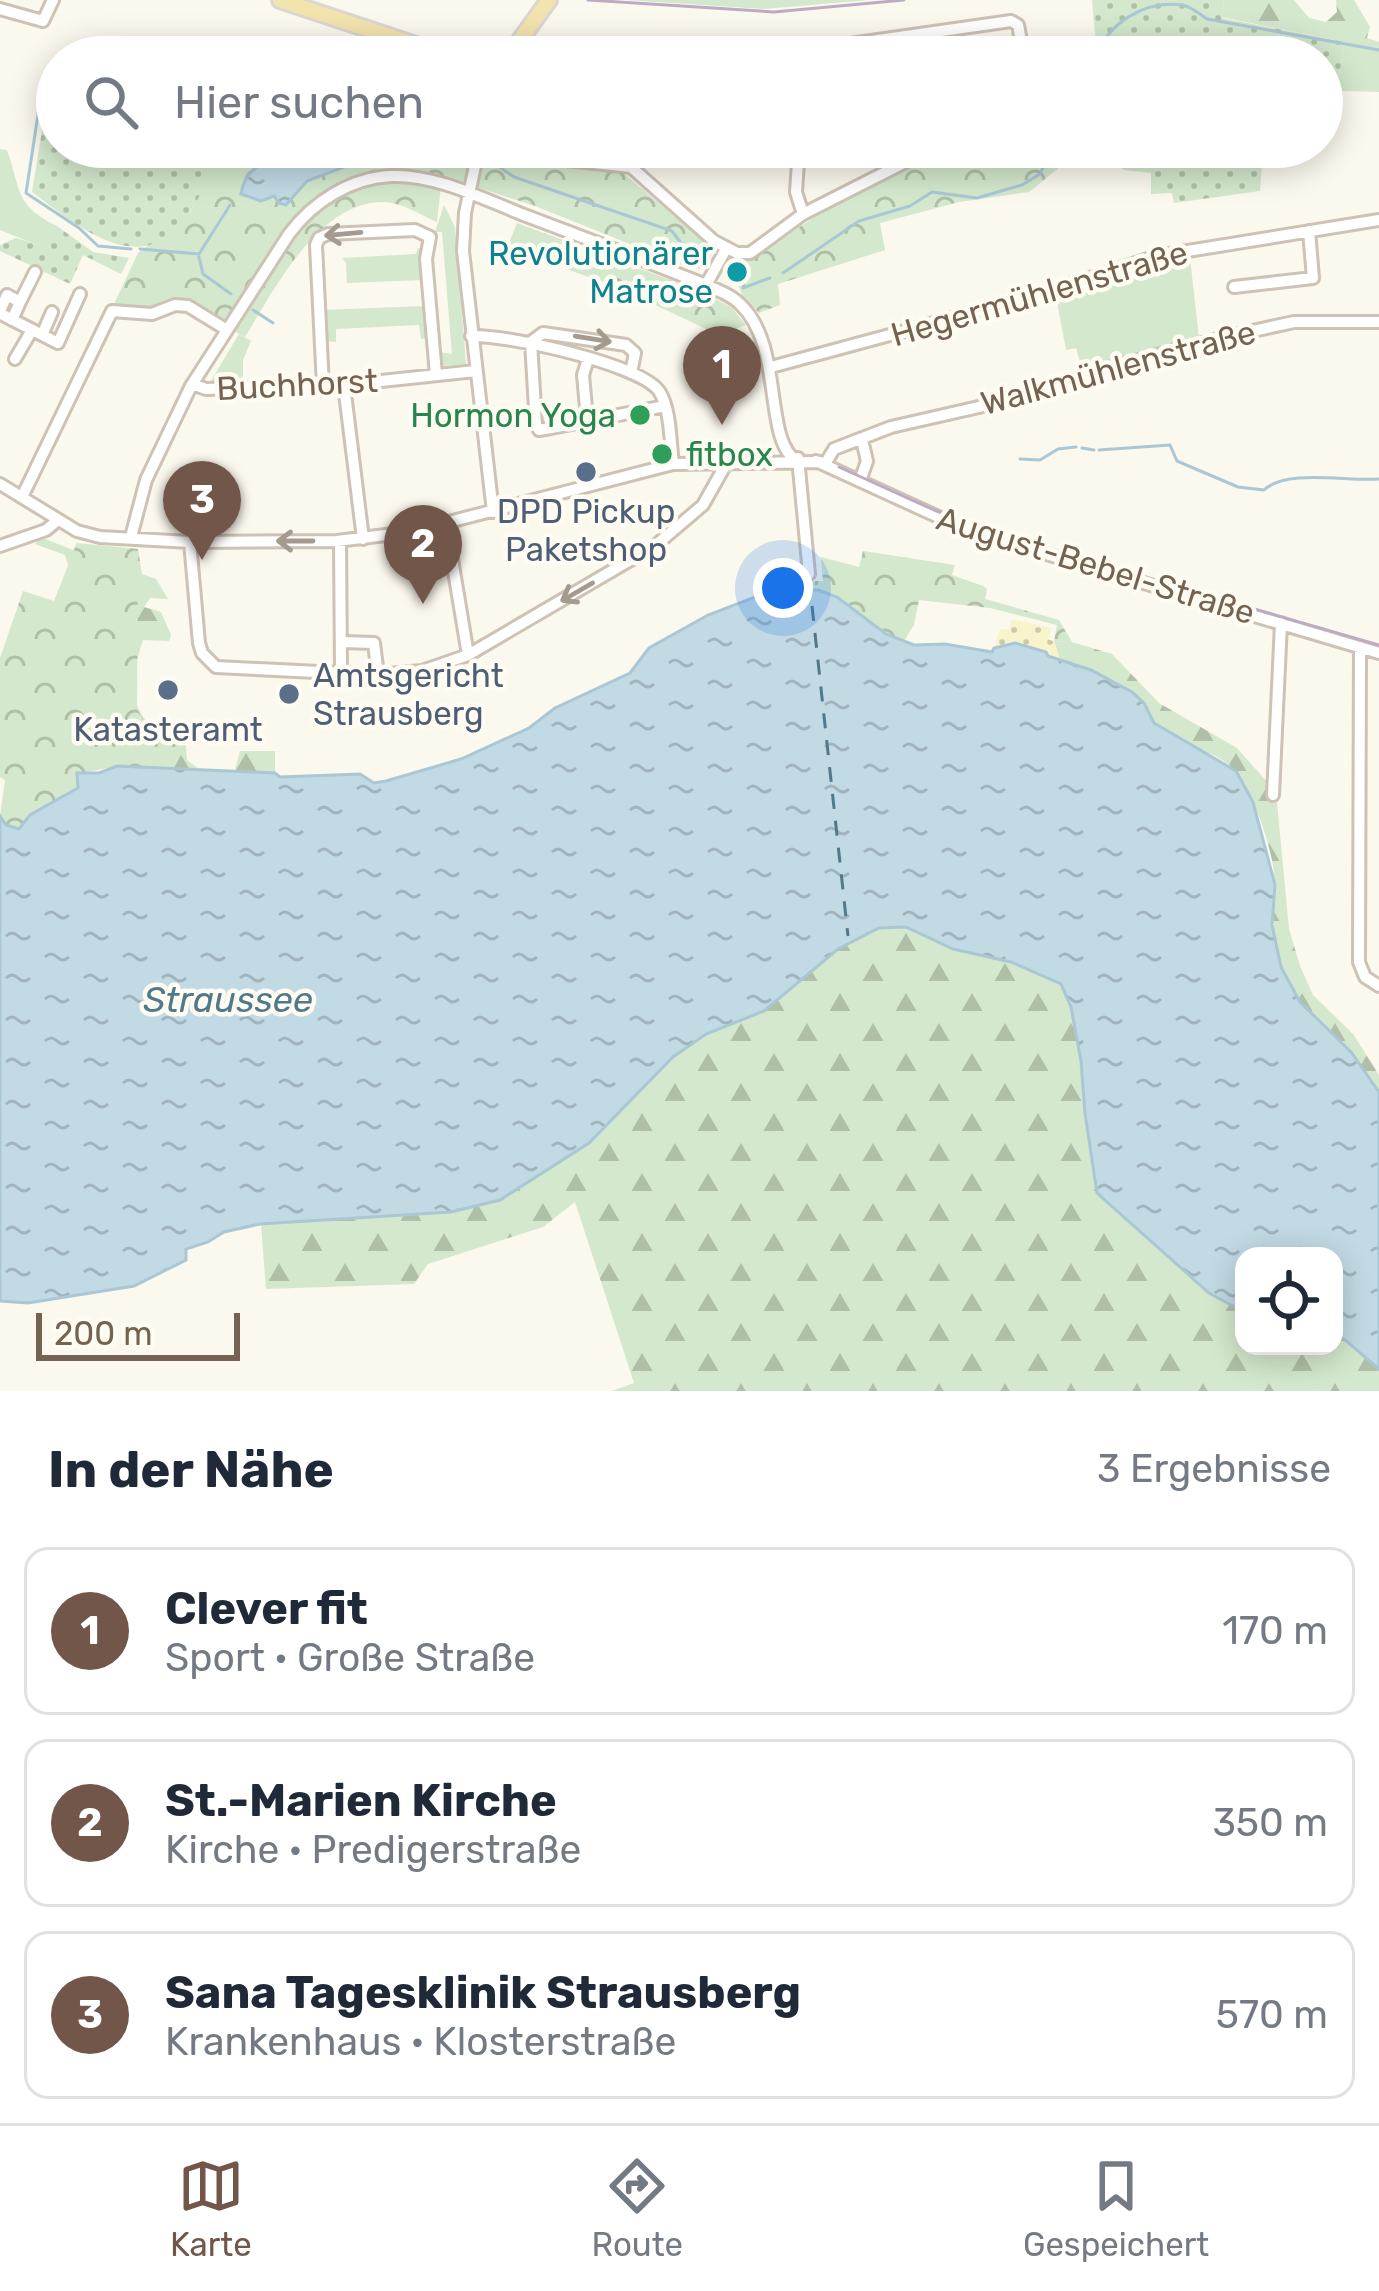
<!DOCTYPE html>
<html lang="de">
<head>
<meta charset="utf-8">
<style>
	body { margin:0; font-family:Rubik,sans-serif; background:#f2f2f3; color:#1f2937 }
	.controls { position:absolute; right:36px; bottom:36px; display:grid; overflow:hidden; border-radius:24px; box-shadow:0 6px 30px #0003 }
	.controls button { width:108px; height:108px; display:grid; place-items:center; padding:0; border:0; border-bottom:3px solid #e0e1e3; background:#fff; color:#1f2937; font:60px sans-serif }
	.scale { position:absolute; left:36px; bottom:30px; width:204px; box-sizing:border-box; padding-left:12px; border:6px solid #756351; border-top:0; font-size:33px; line-height:42px; white-space:nowrap; color:#756351; -webkit-text-stroke:9px #fefbf3; paint-order:stroke }
	.you { position:absolute; left:783px; top:588px; width:42px; height:42px; margin:-30px; border:9px solid #fff; border-radius:50%; background:#1a73e8; box-shadow:0 0 0 18px #1a73e833 }
	.badge { display:grid; place-items:center; width:78px; height:78px; border-radius:50%; background:#725649; color:#fff; font-size:39px; font-weight:700 }
	.pin { position:absolute; translate:-50% -99px; filter:drop-shadow(0 3px 6px #0008) }
	.pin::after { content:''; position:absolute; top:63px; width:42px; height:36px; background:inherit; clip-path:polygon(0 0,100% 0,50% 100%) }
	.list { margin:0; padding:0; list-style:none }
	h2 { display:flex; justify-content:space-between; align-items:center; height:156px; margin:0; padding:0 48px; font-size:51px }
	h2 small { font-size:39px; font-weight:400; color:#747a83 }
	.list li { display:grid; grid-template-columns:78px 1fr auto; gap:36px; align-items:center; box-sizing:border-box; height:168px; margin:0 24px 24px; padding:0 24px; border:3px solid #e0e1e3; border-radius:24px }
	.list b { display:block; font-size:45px; white-space:nowrap }
	.list p { margin:0; font-size:39px; white-space:nowrap; color:#747a83 }
	.list em { font-size:39px; font-style:normal; color:#747a83 }
	.icon { flex:none; width:66px; height:66px; fill:none; stroke:currentColor; stroke-width:2; stroke-linecap:round; stroke-linejoin:round }
	.map { position:relative; flex:none; width:1379px; height:1391px; overflow:hidden }
	.search { position:absolute; background:#fff; box-shadow:0 6px 30px #0003; left:36px; right:36px; top:36px; height:132px; display:flex; align-items:center; gap:30px; box-sizing:border-box; padding:0 42px; border-radius:66px; color:#747a83; font-size:45px }
	.sheet { height:732px; background:#fff }
	nav { display:flex; justify-content:space-around; align-items:center; box-sizing:border-box; height:168px; border-top:3px solid #e0e1e3; background:#fff; font-size:33px; color:#747a83 }
	nav a { display:grid; justify-items:center; gap:6px }
	nav .on { color:#725649 }
	.map>svg:first-child { display:block }
	.grass { fill:#d3e8cc }
	.forest { fill:url(#forest-firs) }
	.sand { fill:url(#sand-dots) }
	.park { fill:url(#park-crowns) }
	.garden { fill:url(#garden-dots) }
	.water { fill:url(#water-ripples); stroke:#aac7d5; stroke-width:3 }
	.lines { fill:none; stroke-linecap:round; stroke-linejoin:round }
	.stream { stroke:#aac7d5; stroke-width:3 }
	.ferry { stroke:#50798c; stroke-width:3; stroke-dasharray:15 12; stroke-linecap:butt }
	.minor-casing { stroke:#cdc2b3; stroke-width:16 }
	.major-casing { stroke:#dbd6d2; stroke-width:20 }
	.minor { stroke:#fff; stroke-width:10 }
	.major { stroke:#f3e3ad; stroke-width:14 }
	.tram { stroke:#bdabc6; stroke-width:3 }
	.oneway { stroke:#a59a8e }
	.culture-dot { fill:#0f9aa8; stroke:#fefbf3; stroke-width:4.5 }
	.leisure-dot { fill:#2e9e5b; stroke:#fefbf3; stroke-width:4.5 }
	.service-dot { fill:#5c6f8a; stroke:#fefbf3; stroke-width:4.5 }
	.labels { text-anchor:middle; stroke-width:9; stroke-linejoin:round; paint-order:stroke }
	.culture-label { font-size:33px; fill:#0d838f; stroke:#fefbf3; text-anchor:end }
	.street-label { font-size:33px; fill:#756351; stroke:#fefbf3 }
	.leisure-label { font-size:33px; fill:#27864d; stroke:#fefbf3; text-anchor:end }
	.service-label { font-size:33px; fill:#4e5e75; stroke:#fefbf3 }
	.water-label { font-size:36px; font-style:italic; fill:#50798c; stroke:#fefbf3 }
</style>
</head>
<body>
<div class="map">
<svg width="1379" height="1391" viewBox="0 0 1379 1391">
	<defs>
		<pattern id="forest-firs" width="22" height="20" patternUnits="userSpaceOnUse" patternTransform="scale(3)"><rect width="22" height="20" fill="#d3e8cc"/><path d="M5 1l3.5 6h-7zM16 11l3.5 6h-7z" fill="#b0c0a8"/></pattern>
		<pattern id="sand-dots" width="8" height="8" patternUnits="userSpaceOnUse" patternTransform="scale(3)"><rect width="8" height="8" fill="#f7f4cb"/><path d="M2 2h.1M6 6h.1" fill="none" stroke="#cdc9a7" stroke-width="1.8" stroke-linecap="round"/></pattern>
		<pattern id="park-crowns" width="20" height="18" patternUnits="userSpaceOnUse" patternTransform="scale(3)"><rect width="20" height="18" fill="#d3e8cc"/><path d="M2 6a3 3 0 1 1 6 0M12 15a3 3 0 1 1 6 0" fill="none" stroke="#b0c0a8"/></pattern>
		<pattern id="garden-dots" width="8" height="8" patternUnits="userSpaceOnUse" patternTransform="scale(3)"><rect width="8" height="8" fill="#d3e8cc"/><path d="M2 2h.1M6 6h.1" fill="none" stroke="#b0c0a8" stroke-width="1.8" stroke-linecap="round"/></pattern>
		<pattern id="water-ripples" width="26" height="14" patternUnits="userSpaceOnUse" patternTransform="scale(3)"><rect width="26" height="14" fill="#c2dae4"/><path d="M2 4q2-2 4 0t4 0M15 11q2-2 4 0t4 0" fill="none" stroke="#a2b4bb"/></pattern>
	</defs>
	<rect width="100%" height="100%" fill="#fbf8ed"/>
	<!-- grass -->
	<path class="grass" d="M626,0h244l-106,9z
		M1367,38l12,4v50l-37,-1 -20,21v-25l17,-13 6,-32z
		M0,149l7,1c14,39 7,55 50,76l-10,23 -47,-19z
		M444,205l11,22 11,137 -26,2 -2,-14 14,2 -10,-122h-7z
		M418,248h7l-2,32 -76,3 -1,-20 -4,-5 74,-4z
		M1190,258l9,80 -117,31 -6,-21 -10,2 -9,-48z
		M426,306l2,32 -7,1 -2,-14 -83,4v13l-14,-1 4,-5 -5,-26z
		M239,334l12,7 -8,19v22l-34,2z"/>
	<!-- forest -->
	<path class="forest" d="M1224,0h70l15,18 17,4 11,-10 -1,-12h18l16,27 -3,11 -11,5 -11,-1 -123,-25z
		M40,537l33,13 4,-7 28,7 33,-1 4,25 14,5 12,20 -18,-1 -6,9 17,5 10,23 -2,6 -26,-1c-18,54 -12,84 43,106l1,14 12,9 36,1 5,-19h35v22l-144,-6 -66,-212 -30,-11z
		M1054,641l18,1 40,12 47,49 78,45 39,44 13,137 11,37 13,29 40,39 26,41v17c-32,-38 -76,-76 -96,-122 -12,-27 -9,-53 -8,-81 0,-35 -17,-83 -36,-113 -18,-28 -63,-28 -85,-53 -6,-7 -7,-16 -14,-23 -12,-13 -62,-36 -80,-40z
		M906,927l47,22 58,13 50,22 10,23 10,54 4,52 62,123 62,57 35,19v34h90v-9l10,2 35,30v22h-767l22,-8 -59,-181 -32,25 -115,37 -14,20 -148,5 -5,-65 190,-12 138,-69 84,-86 33,-23 61,-25 71,-60 41,-21z"/>
	<!-- sand -->
	<path class="sand" d="M1012,619l39,9 -2,12 5,1 6,19 -45,-17 -21,5 6,-19 9,1z"/>
	<!-- park -->
	<path class="park" d="M251,147h221l37,12 113,13 90,75c1,12 -9,19 -20,22l-157,-63 -93,-30 -5,46c-16,-7 -36,-20 -54,-20 -65,0 -109,88 -138,135l-57,-31 -24,5 -50,-7 24,-51 52,-40 22,-43 17,-14z
		M942,147l2,4 18,-4h123l-56,45 -70,10 -79,21 5,27 -107,34 2,21 -21,8 -16,-17 -16,-33 3,-3 33,-9 85,-56 3,3 45,-30 3,5 22,-10 -1,-6z
		M517,223l188,70 27,15 14,17 -27,10 -102,-48 -110,-39z
		M77,543l61,6 -1,160 10,17 39,20 -12,22 -57,-2 -39,8 1,14 -49,27 -12,14 -12,-4 -6,-9 5,-36 -5,-3v-119l23,-67 31,10z
		M863,551l92,14 -3,10 31,11 4,3 -2,10 74,21 13,22 -18,-1 3,-16 -67,-17 -71,-8 -5,25 -10,16c-34,-13 -57,-41 -92,-52l1,-8h10l-2,-24 38,10z"/>
	<!-- garden -->
	<path class="garden" d="M1092,0h132l-2,18 123,24 -6,32 -17,13v-30h-225z
		M47,100l10,8v39h194c-47,19 -37,29 -61,65 -47,72 -111,15 -158,-20z
		M1093,147h177l-8,18 -2,26 -86,12 -2,-10 -21,1v-21l-27,-3z
		M57,226l36,26 36,6 -8,16 -38,-19 -13,29 -70,-33v-6l16,-7 31,10z"/>
	<!-- water -->
	<path class="water" d="M336,147h115l-2,7 -63,-3 -79,30 -21,24 -7,-2 -5,-7 -13,5 -20,-7c6,-43 61,-39 95,-47z
		M818,590l19,7 49,37 28,11 31,-1 47,8 2,-4 21,-5 31,9 2,4 43,14 41,22 12,11 10,20 82,48 17,31 22,83 -3,40 9,42 19,35 51,50 28,40v277l-35,-30 -10,-2v-81h-90v56l-35,-19 -112,-100 -12,-80 -4,-52 -10,-54 -10,-23 -50,-22 -58,-13 -47,-22 -27,1 -41,21 -74,62 -58,23 -33,23 -84,86 -89,57 -49,12 -191,12 -36,8 -16,10 -22,7v11l-52,26 -106,17 -28,-2v-485l6,9 13,4 11,-14 48,-27 -1,-15h22l18,-7 158,7 5,4 80,-3 14,9 12,-2 75,-22 68,-31 26,-20 75,-35 19,-25 59,-33 60,-23z"/>
	<g class="lines">
		<!-- stream -->
		<path class="stream" d="M1097,57c10,-34 48,-57 85,-52 8,1 18,9 25,14l172,31
			M43,82l-17,111 53,35 19,18 33,3
			M498,166l16,11 158,54 27,36
			M140,249l59,5 31,-49
			M199,257l4,17 28,20
			M783,273l76,-52 51,-15 22,-14 45,6 45,-13 18,-11 12,-27
			M743,288l27,-10
			M253,310l20,13
			M1082,448l12,2
			M1099,450l71,-5 7,16 61,26 26,3c23,-22 85,-8 115,-11
			M1020,459l20,1 18,-11 18,-2"/>
		<!-- ferry -->
		<path class="ferry" d="M812,606l36,330"/>
		<!-- minor casing -->
		<g class="minor-casing">
			<path id="minor" d="M0,9l43,12 10,-21
				M682,46l112,6 217,-31 7,4 6,32
				M660,57l6,-11h16l3,11
				M479,147l-14,66 -2,38 30,261
				M547,147v11l84,9 83,74 23,12h13l53,-39 132,-67
				M799,147l-3,45 7,22
				M706,285l20,-36
				M1234,287l79,-9 -4,-47
				M20,302l15,-30
				M12,320l8,-18 -13,-7 -7,16 3,4 55,28 22,-49
				M42,335l10,-23
				M471,336c33,-2 169,28 188,55 12,18 11,51 14,73
				M15,359l17,-29
				M771,367l267,-72 119,-39 222,-36
				M631,373l4,-20 -9,-8 -83,-12 -12,9 5,83 3,5 12,-2 114,-22
				M192,384l14,5 138,-4 131,-14
				M344,385l19,154
				M323,386l-7,-141 3,-7 9,-4 87,-4 15,7 -4,22 10,116
				M587,419l-4,-44 5,-16
				M798,458l11,116
				M816,461l153,70 410,122
				M825,464l9,-15 57,-22 149,-34 69,-25 116,-31 69,-15h85
				M860,481l7,-20 -5,-21
				M0,484l77,47 23,6 90,5 147,-1 73,-9 263,-68 147,-2
				M22,497l90,-186 40,3 23,-9 13,1 39,24
				M446,523l22,132
				M131,537l15,-57 45,-94 98,-152c24,-32 61,-56 102,-58 44,-2 92,23 133,39 61,23 122,46 182,70 12,5 25,10 34,19 45,42 22,137 58,158
				M340,541l1,131
				M190,542l9,101 3,10 14,14 162,8 44,-4 46,-16 188,-110 47,-40 23,-41
				M0,546l46,-16 12,-10
				M342,642l32,1 4,32
				M1360,647l-1,315 6,15 14,9
				M1273,795l8,-172"/>
		</g>
		<!-- major casing -->
		<g class="major-casing">
			<path id="major" d="M280,0l172,57
				M508,57l41,-57"/>
		</g>
		<!-- minor -->
		<use href="#minor" class="minor"/>
		<!-- major -->
		<use href="#major" class="major"/>
		<!-- tram -->
		<path class="tram" d="M588,0l186,12 130,-12
			M839,467l95,43 75,28 370,107"/>
	</g>
	<!-- one-way arrows -->
	<defs><path id="oneway-shaft" d="M-6 0H5M1.5-3L5.5 0L1.5 3" fill="none" stroke-width="1.6" stroke-linecap="round" stroke-linejoin="round" transform="scale(3)"/></defs>
	<g class="oneway">
		<use href="#oneway-shaft" transform="translate(343 234) rotate(175)"/>
		<use href="#oneway-shaft" transform="translate(593 339) rotate(9)"/>
		<use href="#oneway-shaft" transform="translate(295 541) rotate(180)"/>
		<use href="#oneway-shaft" transform="translate(577 592) rotate(150)"/>
	</g>
	<!-- markers -->
	<circle class="culture-dot" cx="737" cy="272" r="12"/>
	<g class="leisure-dot">
		<circle cx="640" cy="415" r="12"/>
		<circle cx="662" cy="454" r="12"/>
	</g>
	<g class="service-dot">
		<circle cx="586" cy="472" r="12"/>
		<circle cx="168" cy="690" r="12"/>
		<circle cx="289" cy="694" r="12"/>
	</g>
	<g class="labels">
		<!-- culture labels -->
		<g class="culture-label">
			<text x="713" y="265">Revolutionärer<tspan x="713" dy="38">Matrose</tspan></text>
		</g>
		<!-- street labels -->
		<g class="street-label">
			<text transform="translate(1039 293) rotate(-16)" y="12">Hegermühlenstraße</text>
			<text transform="translate(1118 367) rotate(-15)" y="12">Walkmühlenstraße</text>
			<text transform="translate(297 384) rotate(-3)" y="12">Buchhorst</text>
			<text transform="translate(1096 565) rotate(17)" y="12">August-Bebel-Straße</text>
		</g>
		<!-- leisure labels -->
		<g class="leisure-label">
			<text x="616" y="427">Hormon Yoga</text>
			<text x="686" y="466" text-anchor="start">fitbox</text>
		</g>
		<!-- service labels -->
		<g class="service-label">
			<text x="586" y="523">DPD Pickup<tspan x="586" dy="38">Paketshop</tspan></text>
			<text x="313" y="687" text-anchor="start">Amtsgericht<tspan x="313" dy="38">Strausberg</tspan></text>
			<text x="168" y="741">Katasteramt</text>
		</g>
		<!-- water labels -->
		<g class="water-label">
			<text x="228" y="1012">Straussee</text>
		</g>
	</g>
</svg>
<div class="controls">
<button><svg class="icon" aria-label="locate" viewBox="0 0 24 24"><circle cx="12" cy="12" r="6"/><path d="M12 2v4M12 18v4M2 12h4M18 12h4"/></svg></button>
</div>
<div class="scale">200 m</div>
<div class="you"></div>
<div class="pin badge" style="left:722px;top:425px">1</div>
<div class="pin badge" style="left:423px;top:604px">2</div>
<div class="pin badge" style="left:202px;top:560px">3</div>
<div class="search"><svg class="icon" aria-label="search" viewBox="0 0 24 24"><circle cx="10" cy="10" r="6"/><path d="M15 15l6 6"/></svg>Hier suchen</div>
</div>
<section class="sheet">
<h2>In der Nähe<small>3 Ergebnisse</small></h2>
<ul class="list">
<li><span class="badge">1</span><div><b>Clever fit</b><p>Sport · Große Straße</p></div><em>170 m</em></li>
<li><span class="badge">2</span><div><b>St.-Marien Kirche</b><p>Kirche · Predigerstraße</p></div><em>350 m</em></li>
<li><span class="badge">3</span><div><b>Sana Tagesklinik Strausberg</b><p>Krankenhaus · Klosterstraße</p></div><em>570 m</em></li>
</ul>
</section>
<nav>
<a class="on"><svg class="icon" aria-label="map" viewBox="0 0 24 24"><path d="M3 6l6-2 6 2 6-2v14l-6 2-6-2-6 2zM9 4v14M15 6v14"/></svg>Karte</a>
<a><svg class="icon" aria-label="directions" viewBox="0 0 24 24"><path d="M12 3l9 9-9 9-9-9zM9 14v-3h6M13 9l2 2-2 2"/></svg>Route</a>
<a><svg class="icon" aria-label="saved" viewBox="0 0 24 24"><path d="M7 4h10v16l-5-4-5 4z"/></svg>Gespeichert</a>
</nav>
</body>
</html>
